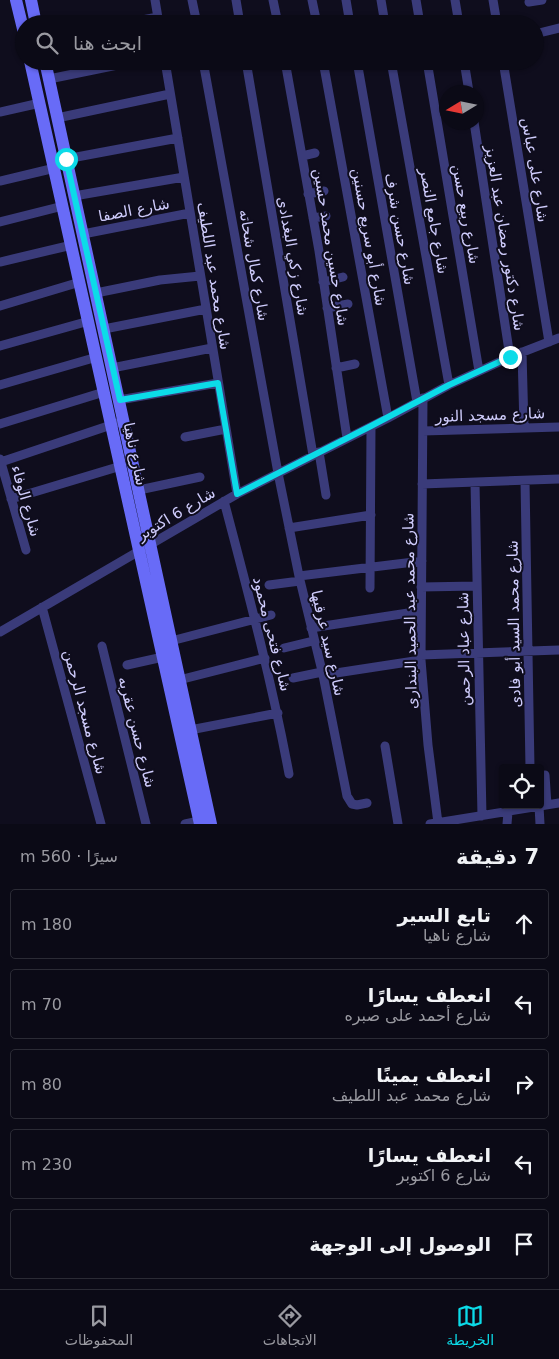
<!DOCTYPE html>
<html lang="ar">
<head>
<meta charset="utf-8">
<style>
	body { margin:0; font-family:"DejaVu Sans","Noto Naskh Arabic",sans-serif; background:#14131f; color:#f1f3f6; direction:rtl }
	.controls { position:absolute; right:15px; bottom:15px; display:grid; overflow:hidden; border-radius:5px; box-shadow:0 1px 4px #0004 }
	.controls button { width:45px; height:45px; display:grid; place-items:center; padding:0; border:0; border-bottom:1px solid #2b2b35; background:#0b0a16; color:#f1f3f6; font:25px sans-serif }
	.compass { position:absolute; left:439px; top:85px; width:45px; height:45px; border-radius:50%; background:#0b0a16; box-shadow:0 1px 4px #0004; rotate:260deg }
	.stop { position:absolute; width:15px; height:15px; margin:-11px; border:4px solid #0cdbe8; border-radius:50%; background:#fff }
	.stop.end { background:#0cdbe8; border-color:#fff; box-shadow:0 1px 5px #0008 }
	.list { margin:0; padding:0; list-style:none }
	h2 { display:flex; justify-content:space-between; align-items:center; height:65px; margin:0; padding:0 20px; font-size:21px }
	h2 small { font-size:16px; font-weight:400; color:#9a9aa1 }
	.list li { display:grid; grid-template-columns:32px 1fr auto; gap:15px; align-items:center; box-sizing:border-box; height:70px; margin:0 10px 10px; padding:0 10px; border:1px solid #2b2b35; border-radius:5px }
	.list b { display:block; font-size:19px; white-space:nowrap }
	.list p { margin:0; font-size:16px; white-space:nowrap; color:#9a9aa1 }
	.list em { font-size:16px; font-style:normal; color:#9a9aa1 }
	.icon { flex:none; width:28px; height:28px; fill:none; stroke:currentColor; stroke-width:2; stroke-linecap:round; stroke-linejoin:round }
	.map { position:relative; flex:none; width:559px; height:824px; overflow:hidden; direction:ltr }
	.search { position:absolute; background:#0b0a16; box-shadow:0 1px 4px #0004; left:15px; right:15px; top:15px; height:55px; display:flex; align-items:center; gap:12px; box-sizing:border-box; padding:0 18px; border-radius:28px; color:#9a9aa1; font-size:19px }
	.sheet { height:465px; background:#0b0a16 }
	nav { display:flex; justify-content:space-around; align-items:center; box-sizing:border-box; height:70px; border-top:1px solid #2b2b35; background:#0b0a16; font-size:14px; color:#9a9aa1 }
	nav a { display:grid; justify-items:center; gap:2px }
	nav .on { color:#0cdbe8 }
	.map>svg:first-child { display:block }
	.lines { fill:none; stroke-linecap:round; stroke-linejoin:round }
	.street { stroke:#3a3b7a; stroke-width:9 }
	.secondary { stroke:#686bf7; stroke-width:12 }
	.route { stroke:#0cdbe8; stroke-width:6 }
	.labels { text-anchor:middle; stroke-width:4; stroke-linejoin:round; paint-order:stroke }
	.street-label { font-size:15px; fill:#cfccfc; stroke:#0f0d1d }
</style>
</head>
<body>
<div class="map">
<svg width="559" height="824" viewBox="0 0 559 824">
	<rect width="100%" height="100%" fill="#0f0d1d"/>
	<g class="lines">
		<!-- street -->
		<path class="street" d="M155,0l4,24
			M192,0l5,24
			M236,0l4,24
			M273,0l5,24
			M312,0l5,24
			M346,0l4,24
			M381,0l4,24
			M416,0l4,24
			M455,0l4,24
			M493,0l4,24
			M529,2l13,-2
			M121,24l37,-7
			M535,34l24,-6
			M165,61l72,433
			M203,61l75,412 21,103 24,99 24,121 5,8 5,1 10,-2
			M246,61l67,394
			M285,61l34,190 28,187
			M323,61l65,357
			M357,61l60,341
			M391,61l58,324
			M427,61l52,310
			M464,61l5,31
			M503,61l46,281
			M49,79l88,-18
			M0,112l40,-9
			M57,118l113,-24
			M474,122l36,235
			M302,156l13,-3
			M66,159l112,-21
			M0,181l55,-13
			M308,194l16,-3
			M74,196l110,-19
			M313,218l13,-2
			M0,222l63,-16
			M83,234l107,-21
			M0,262l72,-17
			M323,282l20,-5
			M96,293l64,-13 40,-4
			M0,306l80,-24
			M327,308l21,-4
			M104,329l102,-20
			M0,346l89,-25
			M522,352l2,76
			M112,368l100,-20
			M336,368l19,-4
			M0,385l97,-28
			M423,398l-2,262 7,85 10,78
			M119,400l99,-17
			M0,424l104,-32
			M423,431l136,-4
			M185,437l41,-8
			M319,452l7,43
			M0,459l26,91
			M1,462l116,-39
			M525,481l5,287
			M475,483l7,333
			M422,484l137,-5
			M139,490l61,-13
			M11,499l110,-33
			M224,501c24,91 48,181 65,273
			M289,528l82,-13
			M299,576l123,-15
			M269,585l31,-4
			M421,587l56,-1
			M370,588l1,-161
			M42,607l59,217
			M311,628l110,-17
			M0,632l237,-138 151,-76 61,-33 61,-28 49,-19
			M171,641l100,-26
			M102,646l44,178
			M284,648l29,-7
			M421,655l138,-5
			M127,665l36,-8
			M323,675l98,-15
			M293,678l29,-6
			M179,680l86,-22
			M190,730l88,-17
			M385,746l13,78
			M545,775l2,30
			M539,806l1,18
			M185,824l14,-3
			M430,824l129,-21
			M507,824l1,-12"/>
		<!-- secondary -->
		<path class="secondary" d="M16,0l8,33
			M31,0l5,24
			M30,61l170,763
			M45,61l166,763"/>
	</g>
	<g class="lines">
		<!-- route -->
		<path class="route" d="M66,159l54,241 98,-17 19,111 134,-68 78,-41 61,-28"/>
	</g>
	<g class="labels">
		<!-- street labels -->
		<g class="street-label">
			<text transform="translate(535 170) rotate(81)" y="5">شارع على عباس</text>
			<text transform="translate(134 210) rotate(-11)" y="5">شارع الصفا</text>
			<text transform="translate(466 214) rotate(80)" y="5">شارع ربيع حسن</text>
			<text transform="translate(434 221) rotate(80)" y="5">شارع جامع النصر</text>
			<text transform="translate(400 229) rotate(80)" y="5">شارع حسن شرف</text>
			<text transform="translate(369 237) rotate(80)" y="5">شارع أبو سريع حسنين</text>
			<text transform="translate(505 238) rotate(81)" y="5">شارع دكتور رمضان عبد العزيز</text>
			<text transform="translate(331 247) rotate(81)" y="5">شارع حسين محمد حسين</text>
			<text transform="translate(293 256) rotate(80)" y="5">شارع زكي البغدادى</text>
			<text transform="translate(254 265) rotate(80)" y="5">شارع كمال شحاته</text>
			<text transform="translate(214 276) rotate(81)" y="5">شارع محمد عبد اللطيف</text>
			<text transform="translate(490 415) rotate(-2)" y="5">شارع مسجد النور</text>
			<text transform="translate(135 454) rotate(78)" y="5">شارع ناهيا</text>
			<text transform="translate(26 501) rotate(74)" y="5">شارع الوفاء</text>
			<text transform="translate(176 514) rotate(-31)" y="5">شارع 6 اكتوبر</text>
			<text transform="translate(410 611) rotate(-91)" y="5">شارع محمد عبد الحميد البندارى</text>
			<text transform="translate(514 624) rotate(-91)" y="5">شارع محمد السيد أبو فادى</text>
			<text transform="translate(272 634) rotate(76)" y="5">شارع فتحى محمود</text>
			<text transform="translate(328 643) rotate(77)" y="5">شارع سيد عرقبها</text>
			<text transform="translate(464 649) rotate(-91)" y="5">شارع عباد الرحمن</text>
			<text transform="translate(85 712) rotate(75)" y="5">شارع مسجد الرحمن</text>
			<text transform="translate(137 732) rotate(76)" y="5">شارع حسن عقربه</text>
		</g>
	</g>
</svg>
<div class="controls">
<button><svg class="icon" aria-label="locate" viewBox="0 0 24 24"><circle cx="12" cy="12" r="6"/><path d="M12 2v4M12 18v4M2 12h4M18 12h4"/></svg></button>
</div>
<svg class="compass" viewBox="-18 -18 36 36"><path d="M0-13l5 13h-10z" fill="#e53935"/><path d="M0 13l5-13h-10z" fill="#9a9aa1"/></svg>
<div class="stop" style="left:66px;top:159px"></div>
<div class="stop end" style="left:510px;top:357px"></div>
<div class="search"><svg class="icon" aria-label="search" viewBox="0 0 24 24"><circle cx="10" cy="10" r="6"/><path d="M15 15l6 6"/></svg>ابحث هنا</div>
</div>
<section class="sheet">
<h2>7 دقيقة<small>سيرًا · 560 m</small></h2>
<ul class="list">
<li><svg class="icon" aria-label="ahead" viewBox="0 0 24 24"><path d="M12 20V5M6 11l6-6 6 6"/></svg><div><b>تابع السير</b><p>شارع ناهيا</p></div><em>180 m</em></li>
<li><svg class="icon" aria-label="left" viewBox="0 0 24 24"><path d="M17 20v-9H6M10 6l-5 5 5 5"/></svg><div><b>انعطف يسارًا</b><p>شارع أحمد على صبره</p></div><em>70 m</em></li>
<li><svg class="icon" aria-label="right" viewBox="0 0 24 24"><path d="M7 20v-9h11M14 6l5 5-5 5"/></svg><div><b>انعطف يمينًا</b><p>شارع محمد عبد اللطيف</p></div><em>80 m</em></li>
<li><svg class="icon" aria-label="left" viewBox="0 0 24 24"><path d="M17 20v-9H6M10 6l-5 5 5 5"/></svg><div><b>انعطف يسارًا</b><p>شارع 6 اكتوبر</p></div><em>230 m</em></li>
<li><svg class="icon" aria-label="arrive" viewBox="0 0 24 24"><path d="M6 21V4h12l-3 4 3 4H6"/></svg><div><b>الوصول إلى الوجهة</b></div></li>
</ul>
</section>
<nav>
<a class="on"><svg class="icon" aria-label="map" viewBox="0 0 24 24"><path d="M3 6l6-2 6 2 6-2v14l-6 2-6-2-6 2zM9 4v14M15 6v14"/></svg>الخريطة</a>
<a><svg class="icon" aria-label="directions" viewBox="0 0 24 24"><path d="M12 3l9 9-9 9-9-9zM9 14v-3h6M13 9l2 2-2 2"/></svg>الاتجاهات</a>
<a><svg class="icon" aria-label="saved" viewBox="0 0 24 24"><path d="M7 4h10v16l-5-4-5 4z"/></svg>المحفوظات</a>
</nav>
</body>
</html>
